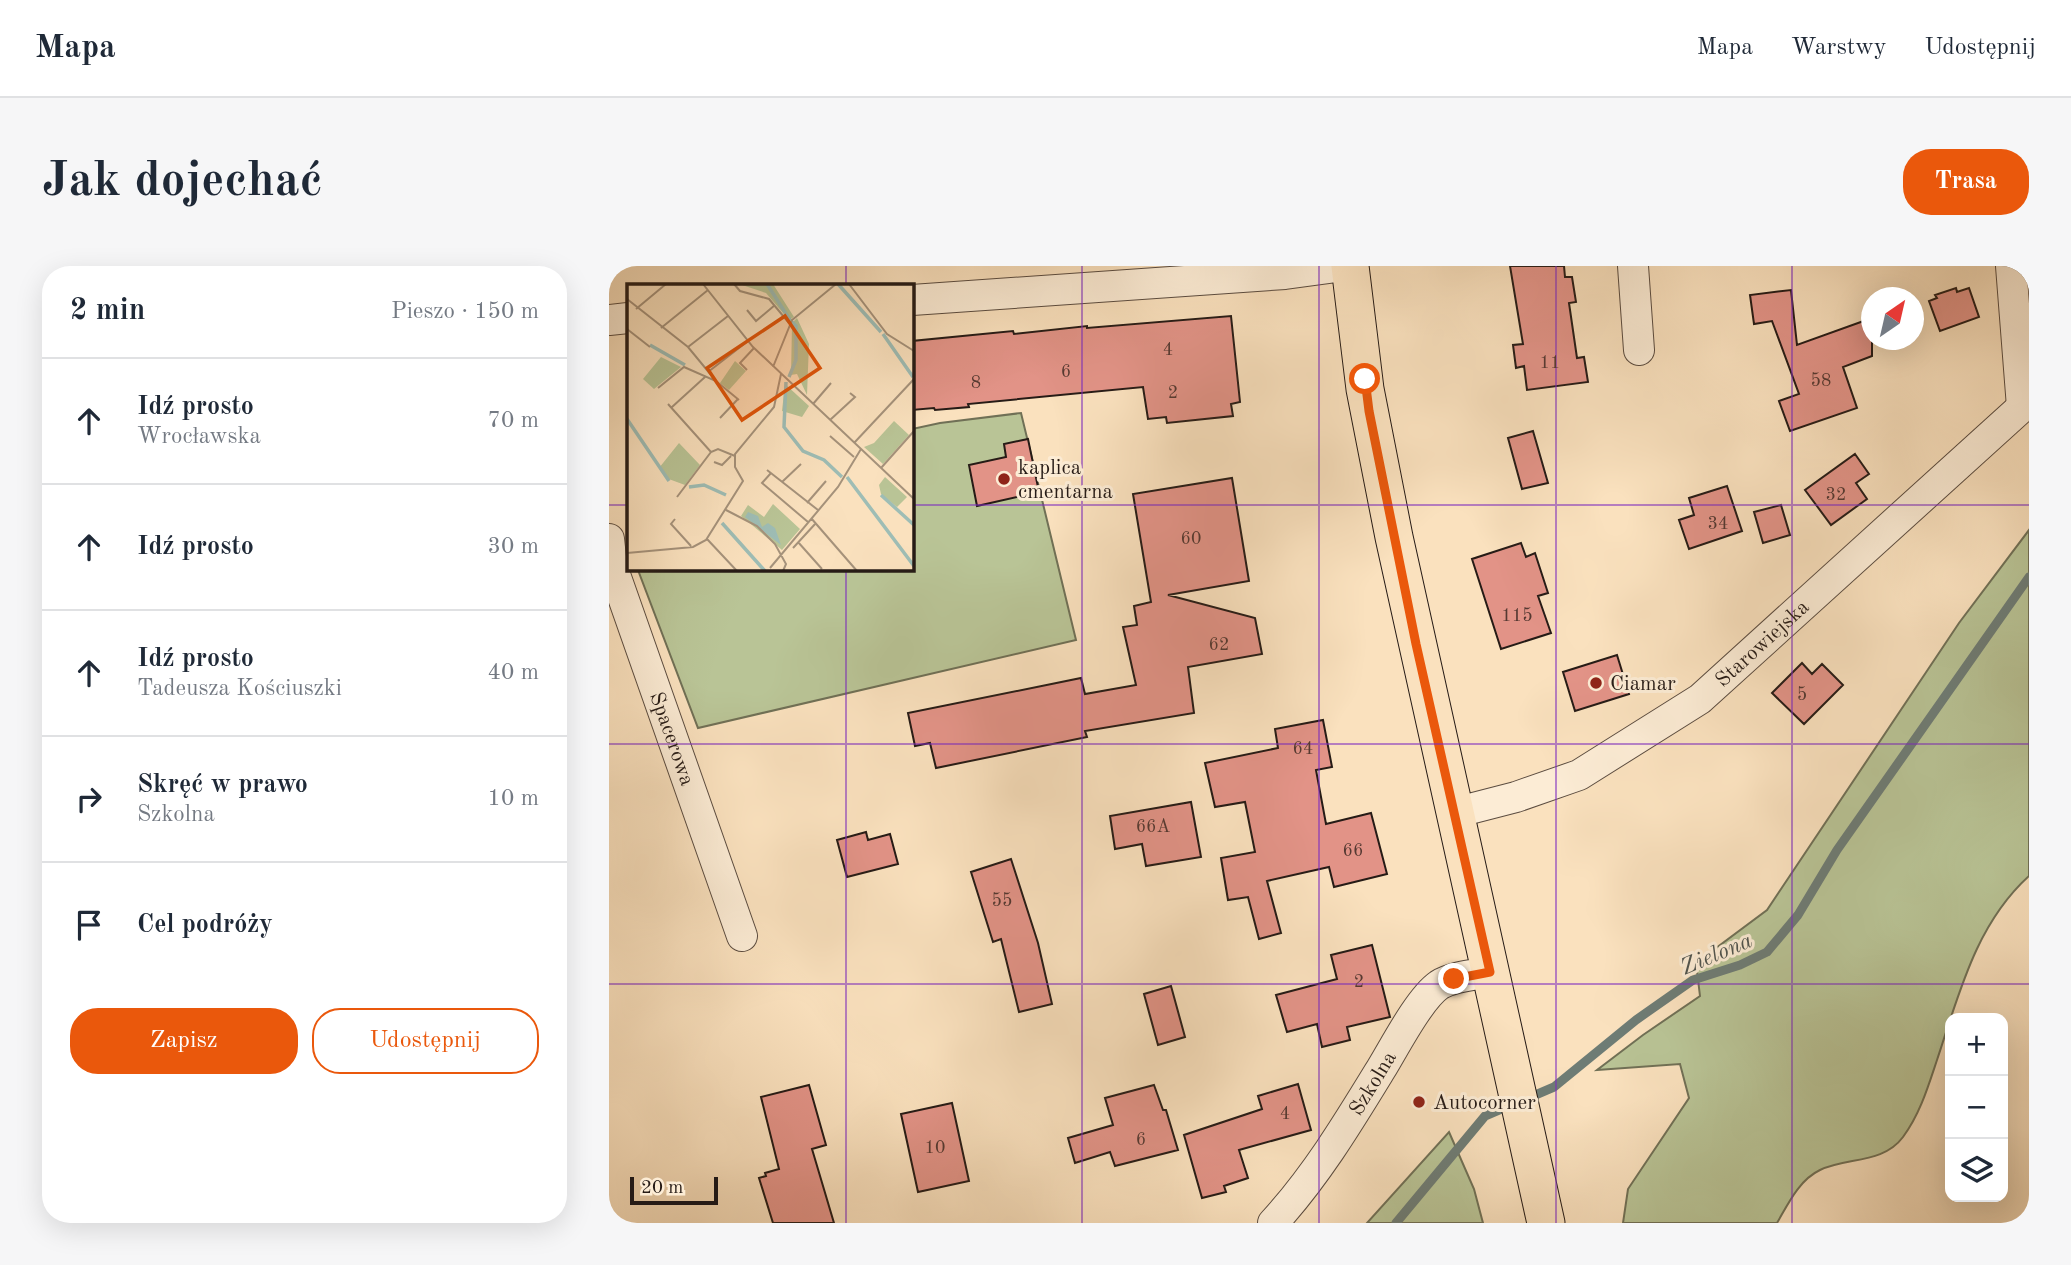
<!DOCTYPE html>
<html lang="pl">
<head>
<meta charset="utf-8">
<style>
	body { margin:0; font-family:"Old Standard TT",serif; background:#f6f6f7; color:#1f2937 }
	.controls { position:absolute; right:21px; bottom:21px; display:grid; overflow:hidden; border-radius:14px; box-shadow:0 7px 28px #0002 }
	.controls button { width:63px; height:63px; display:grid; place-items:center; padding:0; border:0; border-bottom:2px solid #e0e1e3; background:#fff; color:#1f2937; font:35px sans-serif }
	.compass { position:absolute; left:1252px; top:21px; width:63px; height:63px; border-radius:50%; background:#fff; box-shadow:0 7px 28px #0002; rotate:34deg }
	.scale { position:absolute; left:21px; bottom:18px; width:88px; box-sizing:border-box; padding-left:7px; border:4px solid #261b16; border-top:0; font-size:19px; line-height:24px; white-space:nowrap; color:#261b16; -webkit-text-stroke:5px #fcecd5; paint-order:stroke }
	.stop { position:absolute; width:21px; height:21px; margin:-16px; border:5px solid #ea580c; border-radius:50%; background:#fff }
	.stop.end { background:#ea580c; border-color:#fff; box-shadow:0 2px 7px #0008 }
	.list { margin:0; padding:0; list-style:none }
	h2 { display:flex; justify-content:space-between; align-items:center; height:91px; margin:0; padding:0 28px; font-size:30px }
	h2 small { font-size:23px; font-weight:400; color:#747a83 }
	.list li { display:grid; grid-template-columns:46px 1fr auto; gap:21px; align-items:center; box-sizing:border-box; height:126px; padding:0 28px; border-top:2px solid #e0e1e3 }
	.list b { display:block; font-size:26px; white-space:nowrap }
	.list p { margin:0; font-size:23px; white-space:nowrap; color:#747a83 }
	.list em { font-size:23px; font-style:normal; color:#747a83 }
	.actions { display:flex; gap:14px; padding:21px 28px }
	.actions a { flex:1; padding:16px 0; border:2px solid #ea580c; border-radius:28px; text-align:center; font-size:24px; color:#ea580c }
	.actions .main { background:#ea580c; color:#fff }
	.icon { flex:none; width:38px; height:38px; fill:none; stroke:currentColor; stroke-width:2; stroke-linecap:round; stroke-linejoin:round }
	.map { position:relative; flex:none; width:1420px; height:957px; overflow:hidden; border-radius:28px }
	header { display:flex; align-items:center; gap:42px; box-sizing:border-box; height:98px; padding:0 35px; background:#fff; border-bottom:2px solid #e0e1e3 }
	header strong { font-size:33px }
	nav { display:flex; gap:38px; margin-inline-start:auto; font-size:24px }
	.intro { display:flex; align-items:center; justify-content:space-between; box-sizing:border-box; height:168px; padding:0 42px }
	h1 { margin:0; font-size:49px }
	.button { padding:18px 32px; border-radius:28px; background:#ea580c; color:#fff; font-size:24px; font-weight:700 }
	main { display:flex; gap:42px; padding:0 42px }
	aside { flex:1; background:#fff; border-radius:28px; box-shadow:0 7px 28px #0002 }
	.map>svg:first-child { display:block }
	.green { fill:#b9c496; stroke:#707056; stroke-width:2 }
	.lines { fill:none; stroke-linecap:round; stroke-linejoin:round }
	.stream { stroke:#6e7c75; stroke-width:9 }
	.building { fill:#e29387; stroke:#261b16; stroke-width:2 }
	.minor-casing { stroke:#5b4c40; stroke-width:32 }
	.major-casing { stroke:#261b16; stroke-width:39 }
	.minor { stroke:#fcecd5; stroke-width:30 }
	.major { stroke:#fae1be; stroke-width:37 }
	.route { stroke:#ea580c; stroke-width:9 }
	.grid { fill:none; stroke:#7b2cbf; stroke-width:2; stroke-opacity:0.55 }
	.poi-dot { fill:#8f2418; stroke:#fcecd5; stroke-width:2.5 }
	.labels { text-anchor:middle; stroke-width:6; stroke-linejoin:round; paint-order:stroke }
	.number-label { font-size:18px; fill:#553932 }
	.poi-label { font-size:21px; fill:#261b16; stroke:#fcecd5; text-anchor:start }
	.street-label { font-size:21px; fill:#261b16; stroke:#fcecd5 }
	.water-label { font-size:23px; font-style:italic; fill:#50544e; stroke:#fcecd5 }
	.inset-river { fill:none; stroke:#9ebdb5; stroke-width:3.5 }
	.inset-road { fill:none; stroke:#a5927b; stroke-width:2 }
	.view { fill:#de560c; fill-opacity:0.15; stroke:#de560c; stroke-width:3.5 }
	.inset-edge { fill:none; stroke:#261b16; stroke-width:3.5 }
</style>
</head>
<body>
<header>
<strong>Mapa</strong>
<nav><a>Mapa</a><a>Warstwy</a><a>Udostępnij</a></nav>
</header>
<div class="intro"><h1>Jak dojechać</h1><a class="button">Trasa</a></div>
<main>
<aside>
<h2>2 min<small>Pieszo · 150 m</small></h2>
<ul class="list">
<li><svg class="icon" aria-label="ahead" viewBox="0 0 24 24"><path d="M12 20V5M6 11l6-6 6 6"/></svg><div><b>Idź prosto</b><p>Wrocławska</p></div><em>70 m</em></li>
<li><svg class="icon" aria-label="ahead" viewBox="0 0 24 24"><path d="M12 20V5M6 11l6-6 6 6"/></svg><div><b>Idź prosto</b></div><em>30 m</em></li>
<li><svg class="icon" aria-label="ahead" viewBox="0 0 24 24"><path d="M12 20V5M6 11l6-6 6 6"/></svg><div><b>Idź prosto</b><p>Tadeusza Kościuszki</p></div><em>40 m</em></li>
<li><svg class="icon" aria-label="right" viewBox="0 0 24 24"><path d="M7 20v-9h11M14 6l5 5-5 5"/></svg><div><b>Skręć w prawo</b><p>Szkolna</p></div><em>10 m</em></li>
<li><svg class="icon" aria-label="arrive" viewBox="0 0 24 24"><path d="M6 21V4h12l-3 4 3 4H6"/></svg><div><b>Cel podróży</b></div></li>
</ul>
<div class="actions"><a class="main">Zapisz</a><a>Udostępnij</a></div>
</aside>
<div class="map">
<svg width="1420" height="957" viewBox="0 0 1420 957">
	<rect width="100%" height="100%" fill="#fae1be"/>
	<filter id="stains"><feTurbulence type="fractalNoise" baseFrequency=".00286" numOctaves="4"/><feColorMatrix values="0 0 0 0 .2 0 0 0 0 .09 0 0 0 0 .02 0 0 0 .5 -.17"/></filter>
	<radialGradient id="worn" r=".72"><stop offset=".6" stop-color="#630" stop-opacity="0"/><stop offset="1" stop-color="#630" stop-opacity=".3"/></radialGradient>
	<!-- green -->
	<path class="green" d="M412,147l55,227 -378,88 -60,-158 274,-1v-140l28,-6z
		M1420,264v346c-53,48 -70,118 -92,184 -9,27 -17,54 -34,77 -20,27 -56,20 -83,33 -21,10 -32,34 -43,53h-154l5,-34 61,-91 -9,-34 -83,6 46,-35 57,-39 -4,-33 71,-53 192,-287z
		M840,866l25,57 9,34h-116z"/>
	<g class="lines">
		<!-- stream -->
		<path class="stream" d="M917,833l28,-12 82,-67 57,-40 47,-15 27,-13 31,-37 39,-65 192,-273
			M787,957l89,-107 28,-12"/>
	</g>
	<!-- building -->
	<path class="building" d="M901,0h54l1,11h7l4,25 -7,1 8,55 7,-1 4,25 -61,8 -3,-24 -8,2 -3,-23 10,-1z
		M1347,22l1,4 12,-4 10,29 -39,14 -11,-30 8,-3 -2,-3z
		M1182,24l6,55 75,-27v38l-29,11 14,41 -67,23 -11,-30 20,-7 -27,-73 -18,3 -4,-29z
		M622,50l9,86 -9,2 2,12 -66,7 -1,-6 -18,2 -5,-32 -175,17 1,3 -34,3 -1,-2 -22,2v-69l101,-10 1,3 73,-8v2z
		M924,165l15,52 -26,6 -14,-51z
		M419,173l11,53 -62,14 -8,-41 37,-8 -2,-13z
		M1246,188l14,20 -13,9 11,16 -36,26 -26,-35z
		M623,212l17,103 -81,14 87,23 7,36 -74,13 6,46 -109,18 2,6 -151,31 -6,-25 -15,3 -7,-33 173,-35 4,16 51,-9 -13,-58 14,-2 -3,-19 17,-4 -18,-108z
		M1118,220l15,45 -53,18 -10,-29 15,-5 -5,-17z
		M1172,239l9,30 -27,8 -9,-31z
		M912,277l5,14 9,-4 13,40 -10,3 13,37 -50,16 -29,-90z
		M1008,389l12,39 -54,17 -12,-39z
		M1193,397l10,11 10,-10 21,21 -39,39 -32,-31z
		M714,454l9,47 -16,3 10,54 45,-11 16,61 -53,13 -5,-20 -62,14 14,52 -22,6 -11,-42 -20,3 -7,-42 34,-6 -10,-50 -30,5 -10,-44 73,-15 -3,-19z
		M582,536l10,55 -55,9 -4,-22 -27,5 -5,-33z
		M257,566l2,8 22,-6 8,30 -51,13 -10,-37z
		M402,593l27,84 14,61 -33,8 -18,-73 -8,3 -22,-70z
		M763,679l18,72 -43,10 3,13 -28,7 -5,-23 -30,8 -11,-37 61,-16 -6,-24z
		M562,720l14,51 -27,8 -14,-51z
		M689,818l13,46 -72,20 9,28 -24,8 2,6 -24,6 -18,-63 78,-26 -4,-13z
		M200,819l17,60 -14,4 22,74h-61l-14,-45 7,-2 -1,-3 14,-4 -18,-72z
		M545,819l9,25h3l12,40 -63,16 -5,-14 -35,11 -7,-25 45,-13 -8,-27z
		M343,837l17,78 -51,11 -17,-78z"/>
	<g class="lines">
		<!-- minor casing -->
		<g class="minor-casing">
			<g id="minor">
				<path d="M1024,0l6,84"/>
				<path d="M1402,0l11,141"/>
				<path d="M303,34l373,-26 59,-8"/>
				<path d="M0,54l19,-2"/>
				<path id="s1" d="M0,273l3,27 130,370"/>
				<path id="s2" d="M845,547l62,-16 63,-22 121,-76 322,-292 7,-2"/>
				<path id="s3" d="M664,957c43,-47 75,-100 108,-154 13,-21 38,-70 58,-84 14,-9 35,-10 52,-13"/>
			</g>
		</g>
		<!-- major casing -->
		<g class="major-casing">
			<path id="major" d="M741,0l15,123 29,148 152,686"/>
		</g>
		<!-- minor -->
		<use href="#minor" class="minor"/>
		<!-- major -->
		<use href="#major" class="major"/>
	</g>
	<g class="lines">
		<!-- route -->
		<path class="route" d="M756,113l4,32 47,233 74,328 -36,7"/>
	</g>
	<!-- grid -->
	<path class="grid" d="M237,0v19M473,0v957M710,0v957M947,0v957M1183,0v957M0,239h19M303,239h1117M237,303v654M0,478h1420M0,718h1420"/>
	<!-- markers -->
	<g class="poi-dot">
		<circle cx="395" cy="213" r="7"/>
		<circle cx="987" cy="417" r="7"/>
		<circle cx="810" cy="836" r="7"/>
	</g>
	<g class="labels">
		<!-- number labels -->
		<g class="number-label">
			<text x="559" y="89">4</text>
			<text x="941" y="102">11</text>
			<text x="457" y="111">6</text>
			<text x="1212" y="120">58</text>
			<text x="367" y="122">8</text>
			<text x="564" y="132">2</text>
			<text x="1227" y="234">32</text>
			<text x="1109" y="263">34</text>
			<text x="582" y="278">60</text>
			<text x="908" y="355">115</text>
			<text x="610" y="384">62</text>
			<text x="1193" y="434">5</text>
			<text x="694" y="488">64</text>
			<text x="544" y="566">66A</text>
			<text x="744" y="590">66</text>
			<text x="393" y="640">55</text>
			<text x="750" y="721">2</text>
			<text x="676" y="853">4</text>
			<text x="532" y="879">6</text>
			<text x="326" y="887">10</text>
		</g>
		<!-- poi labels -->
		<g class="poi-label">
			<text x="409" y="208">kaplica<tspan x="409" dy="24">cmentarna</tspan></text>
			<text x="1001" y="424">Ciamar</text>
			<text x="824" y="843">Autocorner</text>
		</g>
		<!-- street labels -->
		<g class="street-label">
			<text dy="7" stroke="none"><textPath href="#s2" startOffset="357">Starowiejska</textPath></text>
			<text dy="7" stroke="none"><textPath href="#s1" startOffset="210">Spacerowa</textPath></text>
			<text dy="7" stroke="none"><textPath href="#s3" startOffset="172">Szkolna</textPath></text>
		</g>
		<!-- water labels -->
		<g class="water-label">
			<text transform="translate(1107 687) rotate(-23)" y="8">Zielona</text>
		</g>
	</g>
	<!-- overview -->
	<g transform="translate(18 18)">
		<rect width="287" height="287" fill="#fae1be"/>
		<path d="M112,0h34l21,33 -5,3 -23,-27zM170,34l12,26 -2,51 -10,-21 -6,1 1,-52zM34,73l20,10 -27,22 -11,-10zM108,77l11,10 -17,19 -9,-7zM158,100l24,22 -7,11 -20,-6zM267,137l15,14 -26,29 -19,-17 10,-4zM52,159l21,22 -15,20 -19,-7 -7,-10zM258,193l22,20 -10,10 -16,-13 -2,-9zM146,220l27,25 -18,21 -41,-34 7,-11 16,12z" fill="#b9c496"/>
		<path d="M121,228l10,4 4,11 6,-4 7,5 6,17 -36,-28z" fill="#9ebdb5"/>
		<path class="inset-river" d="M140,0l23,36M211,0l43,48M256,50l30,43M23,61l35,20M162,93l7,-17v-34l-6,-6M159,98l-2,45 19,24 21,9 18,17M0,135l42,62M220,193l67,89M62,203l15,-2 22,10M254,211l33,30M95,239l43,48"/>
		<path class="inset-road" d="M76,0l50,63 161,152M107,0l6,7 29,8 20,24M222,0l38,50 27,17M0,15l61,48 28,34M9,25l30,-25M120,26l9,11 19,-16M34,44l47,-38M0,45l23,18M61,63l40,-31M146,83l19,-47 44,-36M120,86l-7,-7 14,-15M81,88l40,-31M31,104l26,-21 32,14 23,19M41,120l43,48M186,120l18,-21M45,123l33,-30M93,134l18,-19M203,136l25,-23 -5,-4M203,152l24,21M227,159l60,-64M87,178l8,3 9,-9M254,184l33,-37M140,186l51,40M144,189l-9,10 46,39M155,198l19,-18M50,213l34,-45 7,-3 17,7M180,219l19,-22M99,226l31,16 18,18 11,20 -3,7M184,234l46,53M48,235l-4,5 20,22M80,255l30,32M171,258l24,27M166,264l23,-25M0,269l66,-6 13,-7 37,-59 -8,-14v-13l39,-47 7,-33M143,284l68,-81 23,-38"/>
		<path class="view" d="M158,32l35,52 -78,52 -35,-52z"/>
		<rect width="287" height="287" class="inset-edge"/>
	</g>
	<rect width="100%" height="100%" filter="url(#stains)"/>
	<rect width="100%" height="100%" fill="url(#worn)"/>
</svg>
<div class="controls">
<button>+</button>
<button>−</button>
<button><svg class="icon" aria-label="layers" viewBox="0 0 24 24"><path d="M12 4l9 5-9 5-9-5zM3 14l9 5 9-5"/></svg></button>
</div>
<svg class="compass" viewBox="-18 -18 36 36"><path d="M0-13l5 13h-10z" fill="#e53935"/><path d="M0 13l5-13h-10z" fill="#747a83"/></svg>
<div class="scale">20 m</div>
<div class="stop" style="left:756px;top:113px"></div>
<div class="stop end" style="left:845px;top:713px"></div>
</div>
</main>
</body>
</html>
